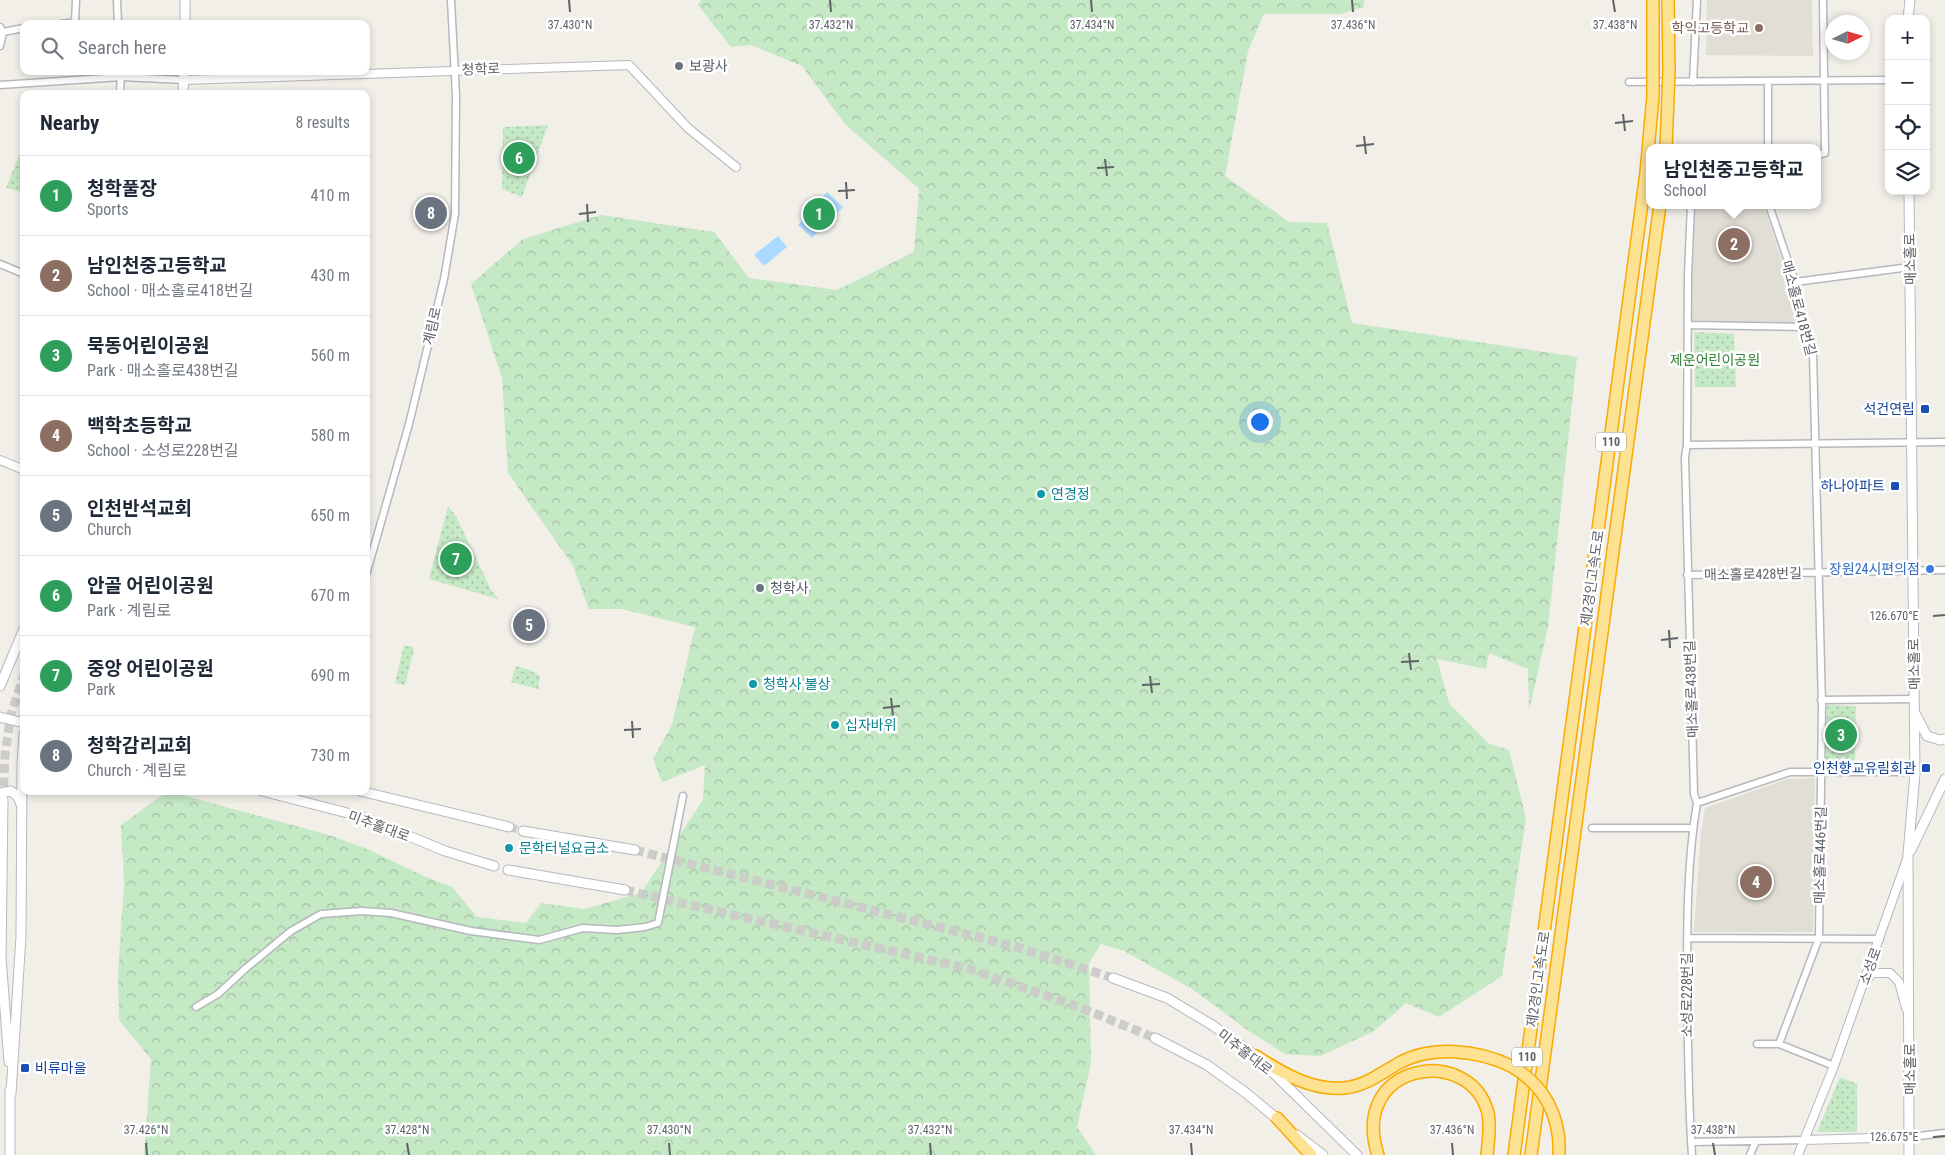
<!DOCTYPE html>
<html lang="en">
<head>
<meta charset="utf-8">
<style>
	body { margin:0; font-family:"Roboto Condensed","Noto Sans KR",sans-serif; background:#f2f2f3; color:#1f2937 }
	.controls { position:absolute; right:15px; top:15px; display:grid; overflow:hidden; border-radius:10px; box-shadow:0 2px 8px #0003 }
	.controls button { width:45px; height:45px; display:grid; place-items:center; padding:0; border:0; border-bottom:1px solid #e0e1e3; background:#fff; color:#1f2937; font:25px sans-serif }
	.compass { position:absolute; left:1825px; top:15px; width:45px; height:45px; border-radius:50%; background:#fff; box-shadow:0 2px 8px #0003; rotate:85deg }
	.you { position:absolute; left:1259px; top:421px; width:18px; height:18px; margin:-12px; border:4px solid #fff; border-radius:50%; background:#1a73e8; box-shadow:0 0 0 8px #1a73e833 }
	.badge { display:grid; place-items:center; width:32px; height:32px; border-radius:50%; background:#ea4335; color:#fff; font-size:16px; font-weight:700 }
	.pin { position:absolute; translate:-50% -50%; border:2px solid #fff; box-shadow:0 1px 5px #0006 }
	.popup { position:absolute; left:1646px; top:144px; width:175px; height:65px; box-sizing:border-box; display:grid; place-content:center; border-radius:10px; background:#fff; filter:drop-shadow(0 1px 4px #0005); font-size:16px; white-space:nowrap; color:#747a83 }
	.popup b { font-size:19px; color:#1f2937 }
	.popup::after { content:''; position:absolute; left:50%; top:100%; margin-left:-10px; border:10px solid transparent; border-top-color:#fff }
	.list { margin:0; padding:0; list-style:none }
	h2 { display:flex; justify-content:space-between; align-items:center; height:65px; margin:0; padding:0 20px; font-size:21px }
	h2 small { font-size:16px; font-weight:400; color:#747a83 }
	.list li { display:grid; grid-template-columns:32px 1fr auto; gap:15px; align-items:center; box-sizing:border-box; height:80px; padding:0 20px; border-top:1px solid #e0e1e3 }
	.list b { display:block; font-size:19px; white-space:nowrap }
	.list p { margin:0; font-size:16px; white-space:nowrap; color:#747a83 }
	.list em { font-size:16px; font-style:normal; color:#747a83 }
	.icon { flex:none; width:28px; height:28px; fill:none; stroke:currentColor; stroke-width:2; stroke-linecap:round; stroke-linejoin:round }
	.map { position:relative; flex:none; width:1945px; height:1155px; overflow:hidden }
	.search { position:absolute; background:#fff; box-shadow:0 2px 8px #0003; left:20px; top:20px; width:350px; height:55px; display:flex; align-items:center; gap:12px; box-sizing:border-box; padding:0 18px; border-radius:10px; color:#747a83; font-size:19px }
	.panel { position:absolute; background:#fff; box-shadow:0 2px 8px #0003; left:20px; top:90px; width:350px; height:705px; border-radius:10px }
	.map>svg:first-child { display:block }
	.education { fill:#e1ded6 }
	.forest { fill:url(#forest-crowns) }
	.park { fill:url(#park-dots) }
	.water { fill:#aadaff }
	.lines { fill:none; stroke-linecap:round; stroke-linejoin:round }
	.tertiary-tunnel { stroke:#ccccc8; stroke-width:8; stroke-dasharray:8 4; stroke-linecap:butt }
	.secondary-tunnel { stroke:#ccccc8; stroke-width:9; stroke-dasharray:9 4.5; stroke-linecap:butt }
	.minor-casing { stroke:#b5b8bc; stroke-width:9 }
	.tertiary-casing { stroke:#b5b8bc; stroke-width:10 }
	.secondary-casing { stroke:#b6babf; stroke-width:11 }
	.motorway-casing { stroke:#f9ab00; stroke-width:14 }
	.minor { stroke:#fff; stroke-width:6 }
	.tertiary { stroke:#fff; stroke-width:8 }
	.secondary { stroke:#fff; stroke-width:9 }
	.motorway { stroke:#fde293; stroke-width:11 }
	.motorway-bridge-casing { stroke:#f9ab00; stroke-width:14; stroke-linecap:butt }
	.motorway-bridge { stroke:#fde293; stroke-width:11 }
	.ticks { fill:none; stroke:#5f6368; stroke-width:2 }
	.education-dot { fill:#8d6e63; stroke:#fff; stroke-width:2 }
	.worship-dot { fill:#6b7280; stroke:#fff; stroke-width:2 }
	.transit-dot { fill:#1a4fb4; stroke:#fff; stroke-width:2 }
	.culture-dot { fill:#0f9aa8; stroke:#fff; stroke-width:2 }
	.shop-dot { fill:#3f7fe0; stroke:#fff; stroke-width:2 }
	.labels { text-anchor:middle; stroke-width:5; stroke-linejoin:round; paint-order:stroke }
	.shield { fill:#fff; stroke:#8f9295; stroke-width:1 }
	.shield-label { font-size:12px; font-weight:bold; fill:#5f6368 }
	.education-label { font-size:14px; fill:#785e54; stroke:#fff; text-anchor:end }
	.worship-label { font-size:14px; fill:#5b616d; stroke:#fff; text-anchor:start }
	.street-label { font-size:14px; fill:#5f6368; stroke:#fff }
	.park-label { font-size:14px; fill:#348238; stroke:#fff }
	.transit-label { font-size:14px; fill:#164399; stroke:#fff; text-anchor:end }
	.culture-label { font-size:14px; fill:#0d838f; stroke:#fff; text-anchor:start }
	.shop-label { font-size:14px; fill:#366cbe; stroke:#fff; text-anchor:end }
	.ticks-label { font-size:12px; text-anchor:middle; fill:#5f6368; stroke:#fff; stroke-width:5; stroke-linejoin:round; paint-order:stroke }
</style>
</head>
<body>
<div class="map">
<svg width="1945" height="1155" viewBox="0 0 1945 1155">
	<defs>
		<pattern id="forest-crowns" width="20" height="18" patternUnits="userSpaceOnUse" patternTransform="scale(1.25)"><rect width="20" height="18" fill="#c5e8c5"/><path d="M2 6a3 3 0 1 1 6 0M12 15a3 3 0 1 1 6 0" fill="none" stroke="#a3c0a4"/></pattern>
		<pattern id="park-dots" width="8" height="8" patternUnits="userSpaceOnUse" patternTransform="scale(1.25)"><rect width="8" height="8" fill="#c5e8c5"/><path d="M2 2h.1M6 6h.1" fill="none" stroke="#a3c0a4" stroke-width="1.8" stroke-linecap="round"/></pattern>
	</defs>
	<rect width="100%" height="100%" fill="#f1efe8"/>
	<!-- education -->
	<path class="education" d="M1707,0h105l1,56 -107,-1z
		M1693,205l71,1 25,77 8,39h-107z
		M1815,778l-2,154h-119l7,-99 4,-25 82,-29z"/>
	<!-- forest -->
	<path class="forest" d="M701,0h663v7l-24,7h-76l-16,37 -23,125 64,46 38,1 25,100 225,34 -29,270 -19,84 -1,-42 -39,-16 -3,16 -49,-10 12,44 39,40 21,7 17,68 -24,158 -63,41 -33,-14 -32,28 -54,25 -35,-2 -36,-23 -57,-42 -68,-38 -23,-7 -12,19 2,100 -14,64 19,28h-952l7,-96 -32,-39 -1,-47 6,-90 -3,-58 47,-34 164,45 35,13 59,28 26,10 25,30 49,6 15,-20 43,6 57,-16 62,-93 2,-35 -43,17 -9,-23 19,-34 23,-98 -73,-18h-33l-17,-45 -64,-91 -6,-95 -31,-94 52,-45 78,-24 113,17 35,46 88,12 77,-38 5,-63 -74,-65 -43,-58 -51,-21 -20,2 -33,-42z"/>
	<!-- park -->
	<path class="park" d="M548,125l-26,72 -20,-8 1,-62z
		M24,143v49l-18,-4z
		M1694,332l40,2 2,53h-41z
		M448,507l8,9 35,74 7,9 -69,-20z
		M404,645l9,2 1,3 -9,35 -10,-2z
		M516,666l14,4 10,6 -2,13 -27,-7z
		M1827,705l29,1 -1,59h-29z
		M1840,1077l17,7v48h-40z"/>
	<!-- water -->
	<path class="water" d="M827,192l16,15 -31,31 -14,-13z
		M778,236l9,11 -23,19 -10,-11z"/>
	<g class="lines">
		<!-- tertiary-tunnel -->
		<path class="tertiary-tunnel" d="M509,827l14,4"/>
		<!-- secondary-tunnel -->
		<path class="secondary-tunnel" d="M3,800l2,-45 6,-41 13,-39
			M635,850l382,97 96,31
			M625,890l345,79 109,38 76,31"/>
		<!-- minor casing -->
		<g class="minor-casing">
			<path id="minor" d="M117,0l1,24
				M61,24l14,-2 1,-22
				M0,27l3,5 -3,14
				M3,32l21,-4
				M1629,82l260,-2
				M1693,82l4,-82
				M0,85l121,-8 63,3
				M120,94l1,-23
				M1768,148v-66
				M1818,155l7,-2 -2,-153
				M1691,205l-3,69 -1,171 -2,12 9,337 3,9
				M1769,205l26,77 9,45 7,15 2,12 9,351 -3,233 -40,106
				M0,264l24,10
				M1795,282l115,-15
				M1688,325l116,2
				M1687,445l258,-3
				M366,575l43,-151 35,-145 11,-65 1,-118 -5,-96
				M1687,575l258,-5
				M1821,700l93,-1
				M1592,828h100
				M1687,938l193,1
				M196,1007l22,-13 27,-25 46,-38 30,-17 41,-3 29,2 80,18 68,9 44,-12 34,2 28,-3 13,-4 25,-127
				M1757,1044h22l55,22
				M1910,1137l35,-4
				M1691,1142l113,-2
				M1692,1155c-4,-57 -4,-115 -5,-172 0,-60 0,-121 10,-180l93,-31h125
				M1750,1155l6,-14"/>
		</g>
		<!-- tertiary casing -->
		<g class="tertiary-casing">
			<path id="tertiary" d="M184,80l445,-15 59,63 48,39
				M0,460l24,10
				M1867,980l5,-7h18l9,9 7,26
				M1804,1140l106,-3
				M1798,1155l36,-89 73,-207"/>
		</g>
		<!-- secondary casing -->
		<g class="secondary-casing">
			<path id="secondary" d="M1908,19l2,-19
				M185,24v-24
				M183,94l1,-23
				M0,686l24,-57
				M1916,715l11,21 13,4 5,-1
				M0,717l24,6
				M262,791l101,26 82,34 49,15
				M360,791l149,36
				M0,793l11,-2 7,6 3,7
				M523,831l112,19
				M1911,850l34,-71
				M508,870l117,20
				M1,958l8,104
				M1,962l2,-162
				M1113,978l54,20 45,27 44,31 101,99
				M1155,1038l52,27 39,28 35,29
				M11,1094l10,-158 1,-172 2,-30
				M1297,1135l26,20
				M10,1155v-65
				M1909,1155l-1,-301 7,-80 -6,-583"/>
		</g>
		<!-- motorway casing -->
		<g class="motorway-casing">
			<path id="motorway" d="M1256,1056c26,17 56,35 88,32 22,-2 37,-15 55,-25 33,-18 79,-13 112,3
				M1277,1118l34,37
				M1378,1155c-30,-92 92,-112 110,-42 3,13 0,29 -1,42
				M1514,1155l132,-982
				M1531,1155l129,-950"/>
		</g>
		<!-- minor -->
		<use href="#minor" class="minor"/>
		<!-- tertiary -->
		<use href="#tertiary" class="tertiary"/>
		<!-- secondary -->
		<use href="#secondary" class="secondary"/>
		<!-- motorway -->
		<use href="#motorway" class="motorway"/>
		<!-- motorway-bridge casing -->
		<g class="motorway-bridge-casing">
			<path id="motorway-bridge" d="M1666,148l3,-78 -1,-70
				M1646,173l7,-77v-96
				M1511,1066c33,19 50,50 48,89"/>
		</g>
		<!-- motorway-bridge -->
		<use href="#motorway-bridge" class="motorway-bridge"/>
	</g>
	<!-- ticks -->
	<path class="ticks" d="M569,0l1,12M830,0l1,12M1091,0l1,12M1352,0l1,12M1613,0l2,12M1623,114l2,17M1615,123l18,-2M1364,136l2,18M1356,146l18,-2M1105,159l2,17M1097,168l17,-1M846,182l1,17M838,191l17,-1M587,204l1,18M579,214l17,-2M1933,616l12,-1M1669,630l1,18M1661,640l17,-2M1409,653l2,17M1401,662l18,-1M1150,676l2,17M1142,685l18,-1M891,698l2,18M883,708l17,-2M632,721l1,17M624,730l17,-1M1933,1137l12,-1M146,1143l1,12M407,1143l2,12M669,1143l1,12M930,1143l1,12M1191,1143l1,12M1452,1143l1,12M1713,1143l2,12"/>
	<!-- markers -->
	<circle class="education-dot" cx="1759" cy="28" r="5"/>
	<g class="worship-dot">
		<circle cx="679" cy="66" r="5"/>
		<circle cx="760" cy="588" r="5"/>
	</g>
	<g class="transit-dot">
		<rect x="1920" y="404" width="10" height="10" rx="2.5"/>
		<rect x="1890" y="481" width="10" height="10" rx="2.5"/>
		<rect x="1921" y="763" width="10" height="10" rx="2.5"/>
		<rect x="20" y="1063" width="10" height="10" rx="2.5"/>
	</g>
	<g class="culture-dot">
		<circle cx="1041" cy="494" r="5"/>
		<circle cx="753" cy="684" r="5"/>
		<circle cx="835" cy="725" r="5"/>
		<circle cx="509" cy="848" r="5"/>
	</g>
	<circle class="shop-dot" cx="1930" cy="569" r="5"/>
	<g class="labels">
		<!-- shield labels -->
		<g class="shield">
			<rect x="1596" y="432.5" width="30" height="19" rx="4"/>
			<rect x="1512" y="1047.5" width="30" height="19" rx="4"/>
		</g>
		<g class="shield-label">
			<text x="1611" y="446">110</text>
			<text x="1527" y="1061">110</text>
		</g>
		<!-- education labels -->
		<g class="education-label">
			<text x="1749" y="33">학익고등학교</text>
		</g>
		<!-- worship labels -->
		<g class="worship-label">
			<text x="689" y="71">보광사</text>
			<text x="770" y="593">청학사</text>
		</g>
		<!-- street labels -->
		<g class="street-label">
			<text transform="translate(481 69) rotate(-2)" y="5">청학로</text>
			<text transform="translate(1910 259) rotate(-91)" y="5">매소홀로</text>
			<text transform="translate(1799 308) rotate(75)" y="5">매소홀로418번길</text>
			<text transform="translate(432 326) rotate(-77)" y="5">계림로</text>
			<text transform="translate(1753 574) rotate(-1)" y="5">매소홀로428번길</text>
			<text transform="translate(1592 578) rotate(-82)" y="5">제2경인고속도로</text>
			<text transform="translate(1914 664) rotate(-91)" y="5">매소홀로</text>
			<text transform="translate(1691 689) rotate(-92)" y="5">매소홀로438번길</text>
			<text transform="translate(379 826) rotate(20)" y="5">미추홀대로</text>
			<text transform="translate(1820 855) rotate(-89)" y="5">매소홀로446번길</text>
			<text transform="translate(1870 966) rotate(-70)" y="5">소성로</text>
			<text transform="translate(1538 979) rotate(-82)" y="5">제2경인고속도로</text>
			<text transform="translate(1687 995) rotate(-90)" y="5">소성로228번길</text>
			<text transform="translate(1245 1052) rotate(38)" y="5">미추홀대로</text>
			<text transform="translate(1910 1069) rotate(-90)" y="5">매소홀로</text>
		</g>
		<!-- park labels -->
		<g class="park-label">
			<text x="1715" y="365">제운어린이공원</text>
		</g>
		<!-- transit labels -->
		<g class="transit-label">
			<text x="1915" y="414">석건연립</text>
			<text x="1885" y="491">하나아파트</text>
			<text x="1916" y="773">인천향교유림회관</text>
			<text x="35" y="1073" text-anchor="start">비류마을</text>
		</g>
		<!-- culture labels -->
		<g class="culture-label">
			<text x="1051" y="499">연경정</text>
			<text x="763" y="689">청학사 불상</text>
			<text x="845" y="730">십자바위</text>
			<text x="519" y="853">문학터널요금소</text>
		</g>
		<!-- shop labels -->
		<g class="shop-label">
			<text x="1920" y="574">장원24시편의점</text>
		</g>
	</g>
	<g class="ticks-label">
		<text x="570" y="29">37.430°N</text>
		<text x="831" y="29">37.432°N</text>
		<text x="1092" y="29">37.434°N</text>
		<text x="1353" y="29">37.436°N</text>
		<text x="1615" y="29">37.438°N</text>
		<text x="1894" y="620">126.670°E</text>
		<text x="146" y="1134">37.426°N</text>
		<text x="407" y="1134">37.428°N</text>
		<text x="669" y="1134">37.430°N</text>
		<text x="930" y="1134">37.432°N</text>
		<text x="1191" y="1134">37.434°N</text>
		<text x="1452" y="1134">37.436°N</text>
		<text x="1713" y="1134">37.438°N</text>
		<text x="1894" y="1141">126.675°E</text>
	</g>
</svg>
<div class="controls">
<button>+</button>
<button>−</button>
<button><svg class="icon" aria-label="locate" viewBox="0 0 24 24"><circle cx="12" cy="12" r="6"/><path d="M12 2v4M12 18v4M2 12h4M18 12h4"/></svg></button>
<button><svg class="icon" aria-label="layers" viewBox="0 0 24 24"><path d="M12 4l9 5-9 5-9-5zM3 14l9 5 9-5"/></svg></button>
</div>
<svg class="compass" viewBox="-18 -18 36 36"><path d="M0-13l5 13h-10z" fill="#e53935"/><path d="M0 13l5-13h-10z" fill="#747a83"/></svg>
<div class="you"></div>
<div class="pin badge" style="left:819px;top:214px;background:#2e9e5b">1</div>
<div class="pin badge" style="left:1734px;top:244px;background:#8d6e63">2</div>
<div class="popup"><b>남인천중고등학교</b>School</div>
<div class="pin badge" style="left:1841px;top:735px;background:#2e9e5b">3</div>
<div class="pin badge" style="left:1756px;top:882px;background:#8d6e63">4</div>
<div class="pin badge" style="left:529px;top:625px;background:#6b7280">5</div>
<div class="pin badge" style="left:519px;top:158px;background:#2e9e5b">6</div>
<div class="pin badge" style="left:456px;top:559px;background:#2e9e5b">7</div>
<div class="pin badge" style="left:431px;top:213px;background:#6b7280">8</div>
<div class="search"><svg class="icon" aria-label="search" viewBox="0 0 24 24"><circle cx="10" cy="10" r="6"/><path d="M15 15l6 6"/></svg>Search here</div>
<section class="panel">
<h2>Nearby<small>8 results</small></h2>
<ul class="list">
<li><span class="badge" style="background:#2e9e5b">1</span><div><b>청학풀장</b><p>Sports</p></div><em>410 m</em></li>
<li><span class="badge" style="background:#8d6e63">2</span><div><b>남인천중고등학교</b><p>School · 매소홀로418번길</p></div><em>430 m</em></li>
<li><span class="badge" style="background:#2e9e5b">3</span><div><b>묵동어린이공원</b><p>Park · 매소홀로438번길</p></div><em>560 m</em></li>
<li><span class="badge" style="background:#8d6e63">4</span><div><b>백학초등학교</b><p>School · 소성로228번길</p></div><em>580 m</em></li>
<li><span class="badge" style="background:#6b7280">5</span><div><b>인천반석교회</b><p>Church</p></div><em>650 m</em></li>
<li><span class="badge" style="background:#2e9e5b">6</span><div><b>안골 어린이공원</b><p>Park · 계림로</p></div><em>670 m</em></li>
<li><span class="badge" style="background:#2e9e5b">7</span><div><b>중앙 어린이공원</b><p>Park</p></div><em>690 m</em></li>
<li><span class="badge" style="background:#6b7280">8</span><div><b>청학감리교회</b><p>Church · 계림로</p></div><em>730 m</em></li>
</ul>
</section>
</div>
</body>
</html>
